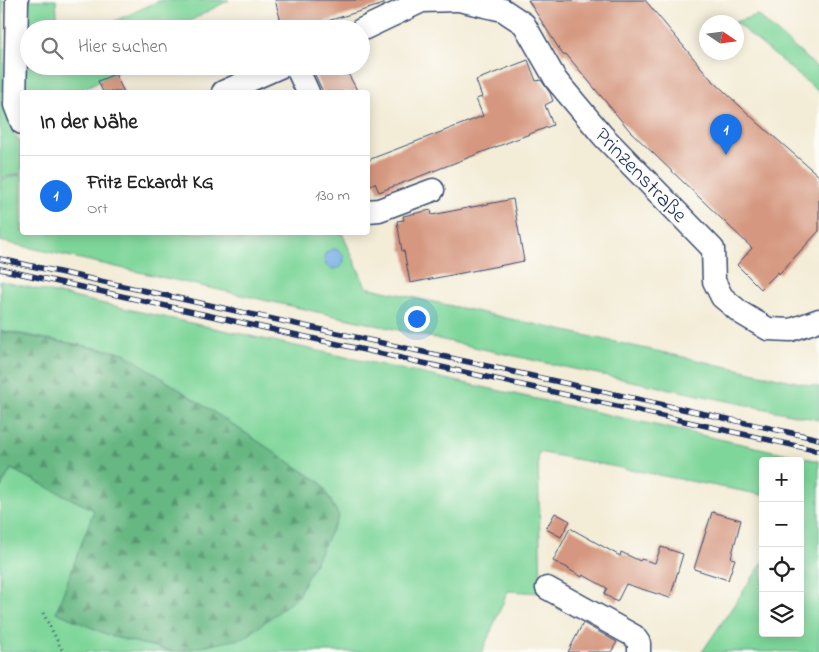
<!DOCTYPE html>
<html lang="de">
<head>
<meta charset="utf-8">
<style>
	body { margin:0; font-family:"Indie Flower",sans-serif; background:#f6f6f6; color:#222 }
	.controls { position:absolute; right:15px; bottom:15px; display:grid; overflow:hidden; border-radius:5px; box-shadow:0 2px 12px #0003 }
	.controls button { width:45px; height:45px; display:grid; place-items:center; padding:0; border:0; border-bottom:1px solid #e0e0e0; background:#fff; color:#222; font:25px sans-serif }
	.compass { position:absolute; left:699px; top:15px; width:45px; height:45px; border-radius:50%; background:#fff; box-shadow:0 2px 12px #0003; rotate:103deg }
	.you { position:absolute; left:416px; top:318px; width:18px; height:18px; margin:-12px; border:4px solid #fff; border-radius:50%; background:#1a73e8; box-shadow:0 0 0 8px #1a73e833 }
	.badge { display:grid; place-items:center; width:32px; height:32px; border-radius:50%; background:#1a73e8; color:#fff; font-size:16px; font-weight:700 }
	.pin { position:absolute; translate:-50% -41px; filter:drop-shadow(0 1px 2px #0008) }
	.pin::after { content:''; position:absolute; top:26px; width:18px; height:15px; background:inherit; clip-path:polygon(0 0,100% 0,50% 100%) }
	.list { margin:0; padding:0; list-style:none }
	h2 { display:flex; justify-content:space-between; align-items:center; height:65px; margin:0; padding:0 20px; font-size:21px }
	h2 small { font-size:16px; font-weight:400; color:#767676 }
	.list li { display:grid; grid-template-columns:32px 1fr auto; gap:15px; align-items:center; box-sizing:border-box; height:80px; padding:0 20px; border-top:1px solid #e0e0e0 }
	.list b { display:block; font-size:19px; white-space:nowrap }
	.list p { margin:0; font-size:16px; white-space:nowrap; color:#767676 }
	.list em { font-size:16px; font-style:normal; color:#767676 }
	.icon { flex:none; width:28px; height:28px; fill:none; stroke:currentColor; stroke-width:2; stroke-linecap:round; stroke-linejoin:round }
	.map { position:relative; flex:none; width:819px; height:652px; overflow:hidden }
	.search { position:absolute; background:#fff; box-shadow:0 2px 12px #0003; left:20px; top:20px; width:350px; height:55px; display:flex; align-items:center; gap:12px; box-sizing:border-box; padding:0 18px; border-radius:28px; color:#767676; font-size:19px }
	.panel { position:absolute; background:#fff; box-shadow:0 2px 12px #0003; left:20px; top:90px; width:350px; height:145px; border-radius:5px }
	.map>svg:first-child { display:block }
	.grass { fill:#7ed69a; stroke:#4c827c }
	.forest { fill:url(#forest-firs); stroke:#407370 }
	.water { fill:#73ace3; stroke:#476ea0 }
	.building { fill:#d5977f }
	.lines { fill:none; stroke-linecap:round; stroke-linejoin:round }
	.minor-casing { stroke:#3b4b70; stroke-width:25 }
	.path { stroke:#3b4b70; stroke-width:3; stroke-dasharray:1 4; stroke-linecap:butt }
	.minor { stroke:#fff; stroke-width:22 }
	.rail-casing { stroke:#1b2f5e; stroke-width:5.5 }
	.rail { stroke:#fdfcf7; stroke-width:4; stroke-dasharray:11; stroke-linecap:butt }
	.labels { text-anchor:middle; stroke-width:4; stroke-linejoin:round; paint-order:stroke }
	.street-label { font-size:22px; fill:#1b2f5e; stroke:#fdfcf7 }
</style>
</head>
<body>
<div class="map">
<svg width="819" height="652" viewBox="0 0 819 652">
	<defs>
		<pattern id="forest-firs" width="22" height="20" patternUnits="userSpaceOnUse" patternTransform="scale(1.25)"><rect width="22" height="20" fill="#66b782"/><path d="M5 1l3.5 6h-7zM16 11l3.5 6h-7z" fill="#53956e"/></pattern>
	</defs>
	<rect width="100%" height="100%" fill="#fdfcf7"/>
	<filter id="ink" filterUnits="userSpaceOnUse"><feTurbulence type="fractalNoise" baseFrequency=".02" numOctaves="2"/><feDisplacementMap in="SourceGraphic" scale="10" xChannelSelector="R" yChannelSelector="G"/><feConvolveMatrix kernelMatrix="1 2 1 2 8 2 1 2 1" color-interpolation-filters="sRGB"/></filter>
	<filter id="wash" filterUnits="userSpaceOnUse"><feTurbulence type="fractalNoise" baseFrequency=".0096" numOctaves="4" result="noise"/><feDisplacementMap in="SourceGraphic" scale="20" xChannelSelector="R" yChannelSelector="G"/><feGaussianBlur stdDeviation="1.12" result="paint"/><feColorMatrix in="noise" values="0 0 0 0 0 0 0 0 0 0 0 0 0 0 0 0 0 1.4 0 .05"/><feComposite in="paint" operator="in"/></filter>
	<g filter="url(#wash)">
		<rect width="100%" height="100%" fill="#f3ecd7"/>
		<!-- grass -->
		<path class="grass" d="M0,0h3l1,106 10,28 8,10v29l-22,5z
			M22,0h34l2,29h-29v37h101l-54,26h-51z
			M161,0h68l-54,29h-78z
			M757,15l62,54v23l-84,-70z
			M22,174v58l320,1 24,54 453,100v33l-269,-56 -550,-123v-61z
			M0,281l819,180v191h-117l61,-90v71h37v-172h-37v34l-225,-43 3,141 -33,-2 -26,61h-306l68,-14 53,-41 42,-81 -18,-33 -197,-130 -124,-23z
			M11,469l83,41 16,126 65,16h-175v-163z"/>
		<!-- forest -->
		<path class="forest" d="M0,331l124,22 197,130 18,33 -42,81 -52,41 -70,14 -65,-16 -54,-24 38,-102 -83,-41 -11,20z"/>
		<!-- water -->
		<path class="water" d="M324 259a10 10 0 1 1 20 0a10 10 0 1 1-20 0Z"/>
		<g id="blocks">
			<!-- building -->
			<path class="building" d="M275,0h109v4l-83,25h-18z
				M528,0h117l65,78 47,44 62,54v55l-40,43 -1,-2 -17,17 -24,-24 15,-17 -122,-117 -64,-77 -3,1z
				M528,60l8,21 5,-1 9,13 3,8 -8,4 8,20 -174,67 -4,-9 -7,3v-26l115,-44 -7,-17 6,-2 -6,-17z
				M311,66h33l14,26h-35z
				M115,74l9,18h-21l-5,-11z
				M513,199l11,62 -114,22 -6,-32h-2l-5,-30 7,-1 -1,-4 28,-6 1,5z
				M712,512l29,8 -10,38 4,1 -7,21 -34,-11z
				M555,513l15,8 -9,16 -15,-8z
				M570,528l50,28 1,-4 19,9 1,-2 14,4 6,-16 22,7 -13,44 -44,-14 -9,18 -13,-8 3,-6 -24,-13 -1,2 -14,-8v-1l-15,-7z
				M583,623l34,19 -6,10h-43z"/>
		</g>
	</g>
	<g filter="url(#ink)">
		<use href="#blocks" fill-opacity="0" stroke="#3b4b70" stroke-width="1"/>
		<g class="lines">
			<!-- minor casing -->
			<g class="minor-casing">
				<path id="minor" d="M17,0l-2,105 7,18
					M459,0l44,10 21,14 32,56 47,56 110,113 1,32 8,16 19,16 27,16 23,1 28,-10
					M361,30l61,-29 34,-1
					M296,66l12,26
					M223,92l59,-26
					M368,211l11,-1 54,-20
					M547,588l87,48 5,7v9"/>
			</g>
			<!-- path -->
			<path class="path" d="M43,613l20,39"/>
			<!-- minor -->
			<use href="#minor" class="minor"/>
			<!-- rail casing -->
			<g class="rail-casing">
				<path id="rail" d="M0,259l819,180
					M0,269l819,182"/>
			</g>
			<!-- rail -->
			<use href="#rail" class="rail"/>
		</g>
	</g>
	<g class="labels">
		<!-- street labels -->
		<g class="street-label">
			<text transform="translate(642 174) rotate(46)" y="8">Prinzenstraße</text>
		</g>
	</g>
</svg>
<div class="controls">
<button>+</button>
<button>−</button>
<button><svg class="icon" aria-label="locate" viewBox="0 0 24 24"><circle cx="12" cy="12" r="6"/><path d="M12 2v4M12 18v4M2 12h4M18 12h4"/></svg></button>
<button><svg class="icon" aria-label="layers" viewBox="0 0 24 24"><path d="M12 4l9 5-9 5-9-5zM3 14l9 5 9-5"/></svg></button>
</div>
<svg class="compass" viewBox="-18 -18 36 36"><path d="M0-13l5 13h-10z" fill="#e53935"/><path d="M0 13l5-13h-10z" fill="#767676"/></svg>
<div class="you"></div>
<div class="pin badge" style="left:726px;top:155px">1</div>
<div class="search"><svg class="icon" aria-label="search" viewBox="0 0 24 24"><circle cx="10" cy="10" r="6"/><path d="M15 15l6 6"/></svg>Hier suchen</div>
<section class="panel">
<h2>In der Nähe<small></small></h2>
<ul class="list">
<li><span class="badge">1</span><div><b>Fritz Eckardt KG</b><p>Ort</p></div><em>130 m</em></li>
</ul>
</section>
</div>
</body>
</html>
